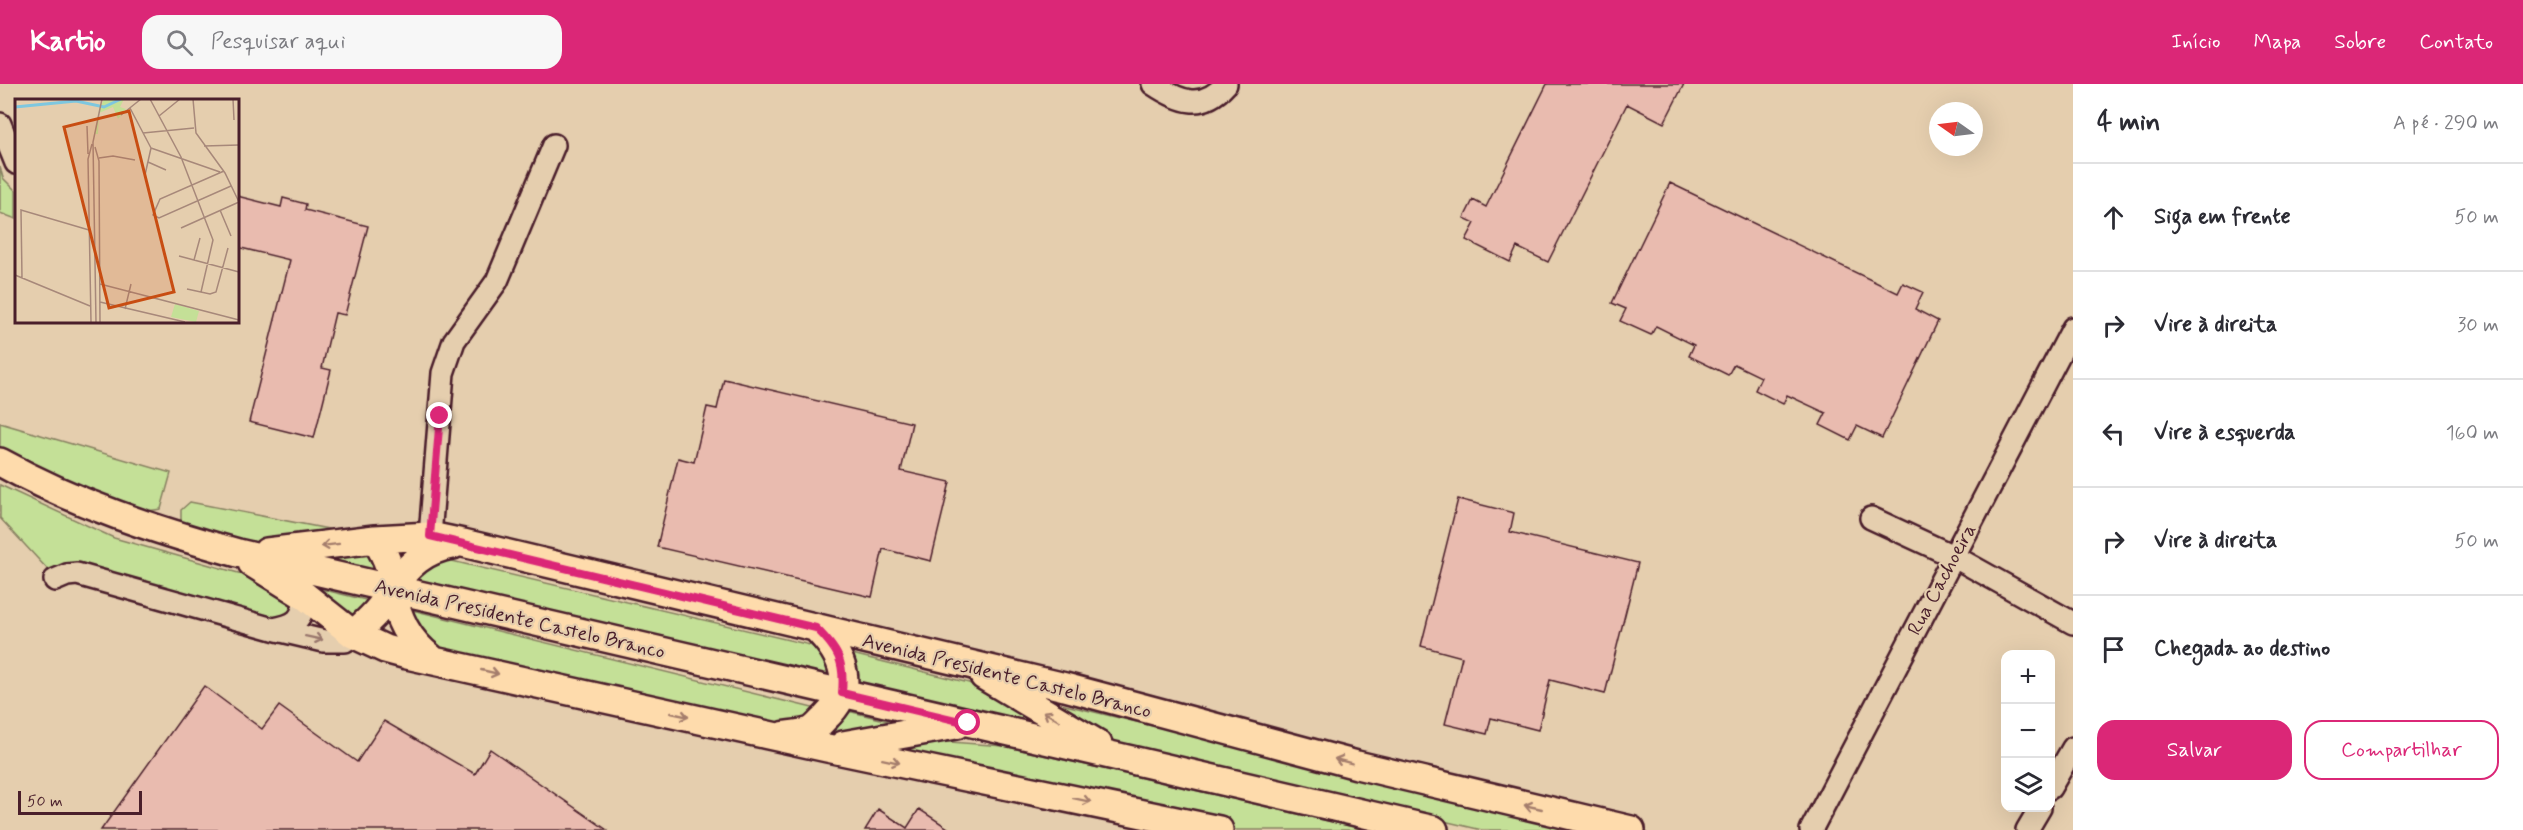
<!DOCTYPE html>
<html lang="pt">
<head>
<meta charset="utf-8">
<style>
	body { margin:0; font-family:Mynerve,sans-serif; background:#f7f7f7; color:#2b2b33 }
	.controls { position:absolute; right:18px; bottom:18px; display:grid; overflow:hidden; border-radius:12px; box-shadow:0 6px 24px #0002 }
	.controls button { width:54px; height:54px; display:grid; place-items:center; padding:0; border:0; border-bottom:2px solid #e1e1e2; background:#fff; color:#2b2b33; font:30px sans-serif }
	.compass { position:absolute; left:1929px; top:18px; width:54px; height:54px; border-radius:50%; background:#fff; box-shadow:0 6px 24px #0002; rotate:284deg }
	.scale { position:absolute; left:18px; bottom:15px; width:124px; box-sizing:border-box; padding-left:6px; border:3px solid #4a1f2b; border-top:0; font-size:16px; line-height:21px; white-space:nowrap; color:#4a1f2b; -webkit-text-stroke:4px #e5ceae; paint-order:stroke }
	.stop { position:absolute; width:18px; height:18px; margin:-14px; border:4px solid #db2777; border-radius:50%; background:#fff }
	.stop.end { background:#db2777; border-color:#fff; box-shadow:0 2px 6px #0008 }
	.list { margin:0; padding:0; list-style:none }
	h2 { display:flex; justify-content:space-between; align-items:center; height:78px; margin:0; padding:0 24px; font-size:26px }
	h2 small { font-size:20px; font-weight:400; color:#7c7c81 }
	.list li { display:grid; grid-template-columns:39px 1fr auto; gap:18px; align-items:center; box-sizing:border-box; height:108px; padding:0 24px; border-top:2px solid #e1e1e2 }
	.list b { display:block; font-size:22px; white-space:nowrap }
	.list em { font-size:20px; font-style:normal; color:#7c7c81 }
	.actions { display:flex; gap:12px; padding:18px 24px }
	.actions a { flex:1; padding:14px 0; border:2px solid #db2777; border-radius:18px; text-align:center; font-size:21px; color:#db2777 }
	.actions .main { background:#db2777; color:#fff }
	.icon { flex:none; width:33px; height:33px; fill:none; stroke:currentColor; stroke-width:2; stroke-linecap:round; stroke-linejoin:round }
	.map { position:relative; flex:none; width:2073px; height:746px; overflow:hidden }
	header { display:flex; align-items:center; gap:36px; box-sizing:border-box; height:84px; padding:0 30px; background:#db2777; color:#fff }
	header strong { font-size:28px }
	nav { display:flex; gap:33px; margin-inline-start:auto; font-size:21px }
	.search { width:420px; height:54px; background:#f7f7f7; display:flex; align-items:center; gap:15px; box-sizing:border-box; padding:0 21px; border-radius:18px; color:#7c7c81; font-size:22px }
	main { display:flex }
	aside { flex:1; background:#fff }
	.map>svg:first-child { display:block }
	.green { fill:#c4e097; stroke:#878061; stroke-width:1.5 }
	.building { fill:#e9bbaf; stroke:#4a1f2b; stroke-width:1.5 }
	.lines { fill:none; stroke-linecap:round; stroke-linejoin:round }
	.minor-casing { stroke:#4a1f2b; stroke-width:26 }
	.major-casing { stroke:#4a1f2b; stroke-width:32 }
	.minor { stroke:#e5ceae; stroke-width:21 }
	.major { stroke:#fedbac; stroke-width:27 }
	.oneway { stroke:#a47d6c }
	.oneway2 { stroke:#98766c }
	.route { stroke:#db2777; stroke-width:8 }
	.labels { text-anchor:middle; stroke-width:4.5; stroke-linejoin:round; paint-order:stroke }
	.street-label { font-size:20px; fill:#4a1f2b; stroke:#e5ceae }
	.inset-river { fill:none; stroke:#7ec7df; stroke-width:3 }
	.inset-road { fill:none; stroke:#a7887a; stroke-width:1.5 }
	.view { fill:#c84d12; fill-opacity:0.15; stroke:#c84d12; stroke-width:3 }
	.inset-edge { fill:none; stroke:#4a1f2b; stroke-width:3 }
</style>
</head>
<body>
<header>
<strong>Kartio</strong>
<div class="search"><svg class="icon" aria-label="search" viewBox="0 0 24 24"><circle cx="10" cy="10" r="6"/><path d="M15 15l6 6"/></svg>Pesquisar aqui</div>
<nav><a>Início</a><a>Mapa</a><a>Sobre</a><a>Contato</a></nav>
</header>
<main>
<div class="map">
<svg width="2073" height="746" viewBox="0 0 2073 746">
	<rect width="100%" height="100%" fill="#e5ceae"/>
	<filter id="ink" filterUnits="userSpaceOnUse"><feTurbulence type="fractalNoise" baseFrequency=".0167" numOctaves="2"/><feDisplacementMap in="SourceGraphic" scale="12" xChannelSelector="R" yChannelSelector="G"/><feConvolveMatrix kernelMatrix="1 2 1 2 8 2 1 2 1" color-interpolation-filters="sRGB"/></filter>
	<g filter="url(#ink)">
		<!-- green -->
		<path class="green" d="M0,83l3,11 13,13v28l-16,-6z
			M0,339l171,50 -10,36 -20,3 -23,-7 -118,-56z
			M0,401l114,53 142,40 38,24 -1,12 -22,6 -199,-55 -6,-1 -15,9 -51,-55z
			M190,418l164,32 -90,11 -79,-18 -4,-5v-12z
			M372,462l10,30 -84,-20z
			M442,477h10l358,84 17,13 8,23 -423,-98 16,-16z
			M296,499l82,20 -22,22z
			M408,525l421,103 -27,17 -370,-81z
			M844,568l125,31 82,49 -196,-46z
			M1023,611l567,135h-108l-382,-90z
			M848,627l65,16 -90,13 13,-10z
			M923,656l81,6 363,84h-148l-352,-80z"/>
		<!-- building -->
		<path class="building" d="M1547,0h137l-20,39 -37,-19 -79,158 -31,-15 -7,15 -44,-22 9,-17 -11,-5 9,-18 13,7z
			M1670,99l228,110 5,-10 20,9 -8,17 23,12 -56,117 -25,-12 -7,14 -30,-15 6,-12 -39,-18 -4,9 -28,-14 6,-13 -27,-13 -6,11 -39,-19 5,-11 -38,-19 -5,9 -31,-14 6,-12 -14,-6z
			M237,112l44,11 2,-9 23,6 -1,6 63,16 -23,89 -10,-2 -13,55 9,2 -17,68 -65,-16 41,-162 -53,-13z
			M724,295l188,44 -11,48 49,11 -19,79 -48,-12 -11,48 -215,-50 21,-89 16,4 13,-55 10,2z
			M1458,415l56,14 -4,19 128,31 -33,131 -55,-14 -12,50 -47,-12 -4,16 -42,-10 17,-67 -41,-11z
			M204,602l58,43 17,-23 78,56 27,-41 91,53 15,-25 117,81h-506z
			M878,725l29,19 12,-19 32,21h-86z"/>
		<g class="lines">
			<!-- minor casing -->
			<g class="minor-casing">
				<path id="minor" d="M1153,0c27,18 49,27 73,0
					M0,40l16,39
					M1871,434l82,38 120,67
					M430,452l13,-163 11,-32 43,-60 57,-136
					M55,496l12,-5 10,-1 196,55 51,12h21l8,-7
					M273,545c23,-4 30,-9 32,-33
					M2050,704l23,-40
					M1811,746l262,-502
					M2027,746l13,-22"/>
			</g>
			<!-- major casing -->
			<g class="major-casing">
				<path id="major" d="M0,378c76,42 155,68 238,91l1196,277
					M267,468l108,-13 55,-3 33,7 602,144 292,78 274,65
					M252,479l53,33 48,38 32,15 22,6 420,93 392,82
					M353,550c37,-31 52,-51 22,-95
					M432,575c-25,-19 -34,-40 -41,-71 18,-23 32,-38 62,-43
					M984,592l114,68
					M782,652c9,-2 21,-2 29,-5 5,-3 10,-9 14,-13 33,-30 18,-63 -9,-90
					M843,661l113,-20"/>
			</g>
			<!-- minor -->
			<use href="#minor" class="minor"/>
			<!-- major -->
			<use href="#major" class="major"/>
		</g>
		<!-- one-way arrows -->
		<defs><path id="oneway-shaft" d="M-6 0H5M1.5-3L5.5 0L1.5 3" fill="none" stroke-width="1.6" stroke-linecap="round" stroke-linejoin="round" transform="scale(1.5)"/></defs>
		<g class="oneway">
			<use href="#oneway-shaft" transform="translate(330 461) rotate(173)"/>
			<use href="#oneway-shaft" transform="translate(490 588) rotate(13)"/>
			<use href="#oneway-shaft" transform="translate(680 631) rotate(13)"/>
			<use href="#oneway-shaft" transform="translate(1051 632) rotate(-149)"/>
			<use href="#oneway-shaft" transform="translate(891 677) rotate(12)"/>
			<use href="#oneway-shaft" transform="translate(1343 677) rotate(-165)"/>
			<use href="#oneway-shaft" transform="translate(1082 716) rotate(12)"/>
			<use href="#oneway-shaft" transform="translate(1533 723) rotate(-167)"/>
		</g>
		<use class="oneway2" href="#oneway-shaft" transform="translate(314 554) rotate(12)"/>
	</g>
	<g class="lines" filter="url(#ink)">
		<!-- route -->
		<path class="route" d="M440,332l-10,120 386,92c22,22 29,33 26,65l126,30"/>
	</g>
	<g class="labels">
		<!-- street labels -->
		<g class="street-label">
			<text transform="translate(1941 495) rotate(-62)" y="7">Rua Cachoeira</text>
			<text transform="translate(520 534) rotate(13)" y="7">Avenida Presidente Castelo Branco</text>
			<text transform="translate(1007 591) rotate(14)" y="7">Avenida Presidente Castelo Branco</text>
		</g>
	</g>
	<!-- overview -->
	<g transform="translate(15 15)">
		<rect width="224" height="224" fill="#e5ceae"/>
		<path d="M89,0h20l-4,8 6,2 -8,10 -5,-12 -14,6 -1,21h-3l4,-24zM160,205l24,7 -3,11 -25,-5z" fill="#c4e097"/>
		<path class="inset-river" d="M0,8l61,-6 28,6 17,-8"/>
		<path class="inset-road" d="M135,0l31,58 32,83 -12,52M178,0l3,34 29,40 14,29M218,0l1,21M115,9l21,40 -6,27M106,16l20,-16M144,17l21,-17M72,27l1,28M128,34l51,-5M189,47l35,-1M80,48l4,14 1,161M136,49l69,24M84,59l14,-2 22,4M133,63l18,8M209,72l-64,28 -7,16 6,3 72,-32M205,111l11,26M166,129l58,-26M164,157l60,16M179,161l6,-22M0,176l75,31M7,179l-1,-68 68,20M85,185l139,36M172,190l23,5 6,-2 12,-44M85,203l85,20M110,210l6,-25M76,223l-3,-163 4,-15M81,223l-3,-180 9,-43"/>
		<path class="view" d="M114,12l45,181 -65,16 -45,-181z"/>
		<rect width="224" height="224" class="inset-edge"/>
	</g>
</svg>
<div class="controls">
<button>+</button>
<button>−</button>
<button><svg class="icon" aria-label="layers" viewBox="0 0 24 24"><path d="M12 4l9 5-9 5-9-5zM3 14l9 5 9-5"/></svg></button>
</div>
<svg class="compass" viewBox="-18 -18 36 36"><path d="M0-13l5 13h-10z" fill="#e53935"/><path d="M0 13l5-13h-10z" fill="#7c7c81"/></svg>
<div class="scale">50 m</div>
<div class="stop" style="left:968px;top:639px"></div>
<div class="stop end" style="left:440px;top:332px"></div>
</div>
<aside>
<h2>4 min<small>A pé · 290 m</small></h2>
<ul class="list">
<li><svg class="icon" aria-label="ahead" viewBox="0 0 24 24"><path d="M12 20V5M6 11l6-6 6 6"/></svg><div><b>Siga em frente</b></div><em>50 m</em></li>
<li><svg class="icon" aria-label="right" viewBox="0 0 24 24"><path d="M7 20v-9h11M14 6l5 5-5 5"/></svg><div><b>Vire à direita</b></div><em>30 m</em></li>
<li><svg class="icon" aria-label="left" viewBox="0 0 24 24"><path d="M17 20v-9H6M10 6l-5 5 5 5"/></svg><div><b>Vire à esquerda</b></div><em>160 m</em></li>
<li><svg class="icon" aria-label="right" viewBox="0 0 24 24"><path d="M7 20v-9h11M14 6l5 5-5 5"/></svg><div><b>Vire à direita</b></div><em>50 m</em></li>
<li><svg class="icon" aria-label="arrive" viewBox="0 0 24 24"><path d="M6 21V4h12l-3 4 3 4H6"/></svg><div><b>Chegada ao destino</b></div></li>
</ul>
<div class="actions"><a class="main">Salvar</a><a>Compartilhar</a></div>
</aside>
</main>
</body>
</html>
